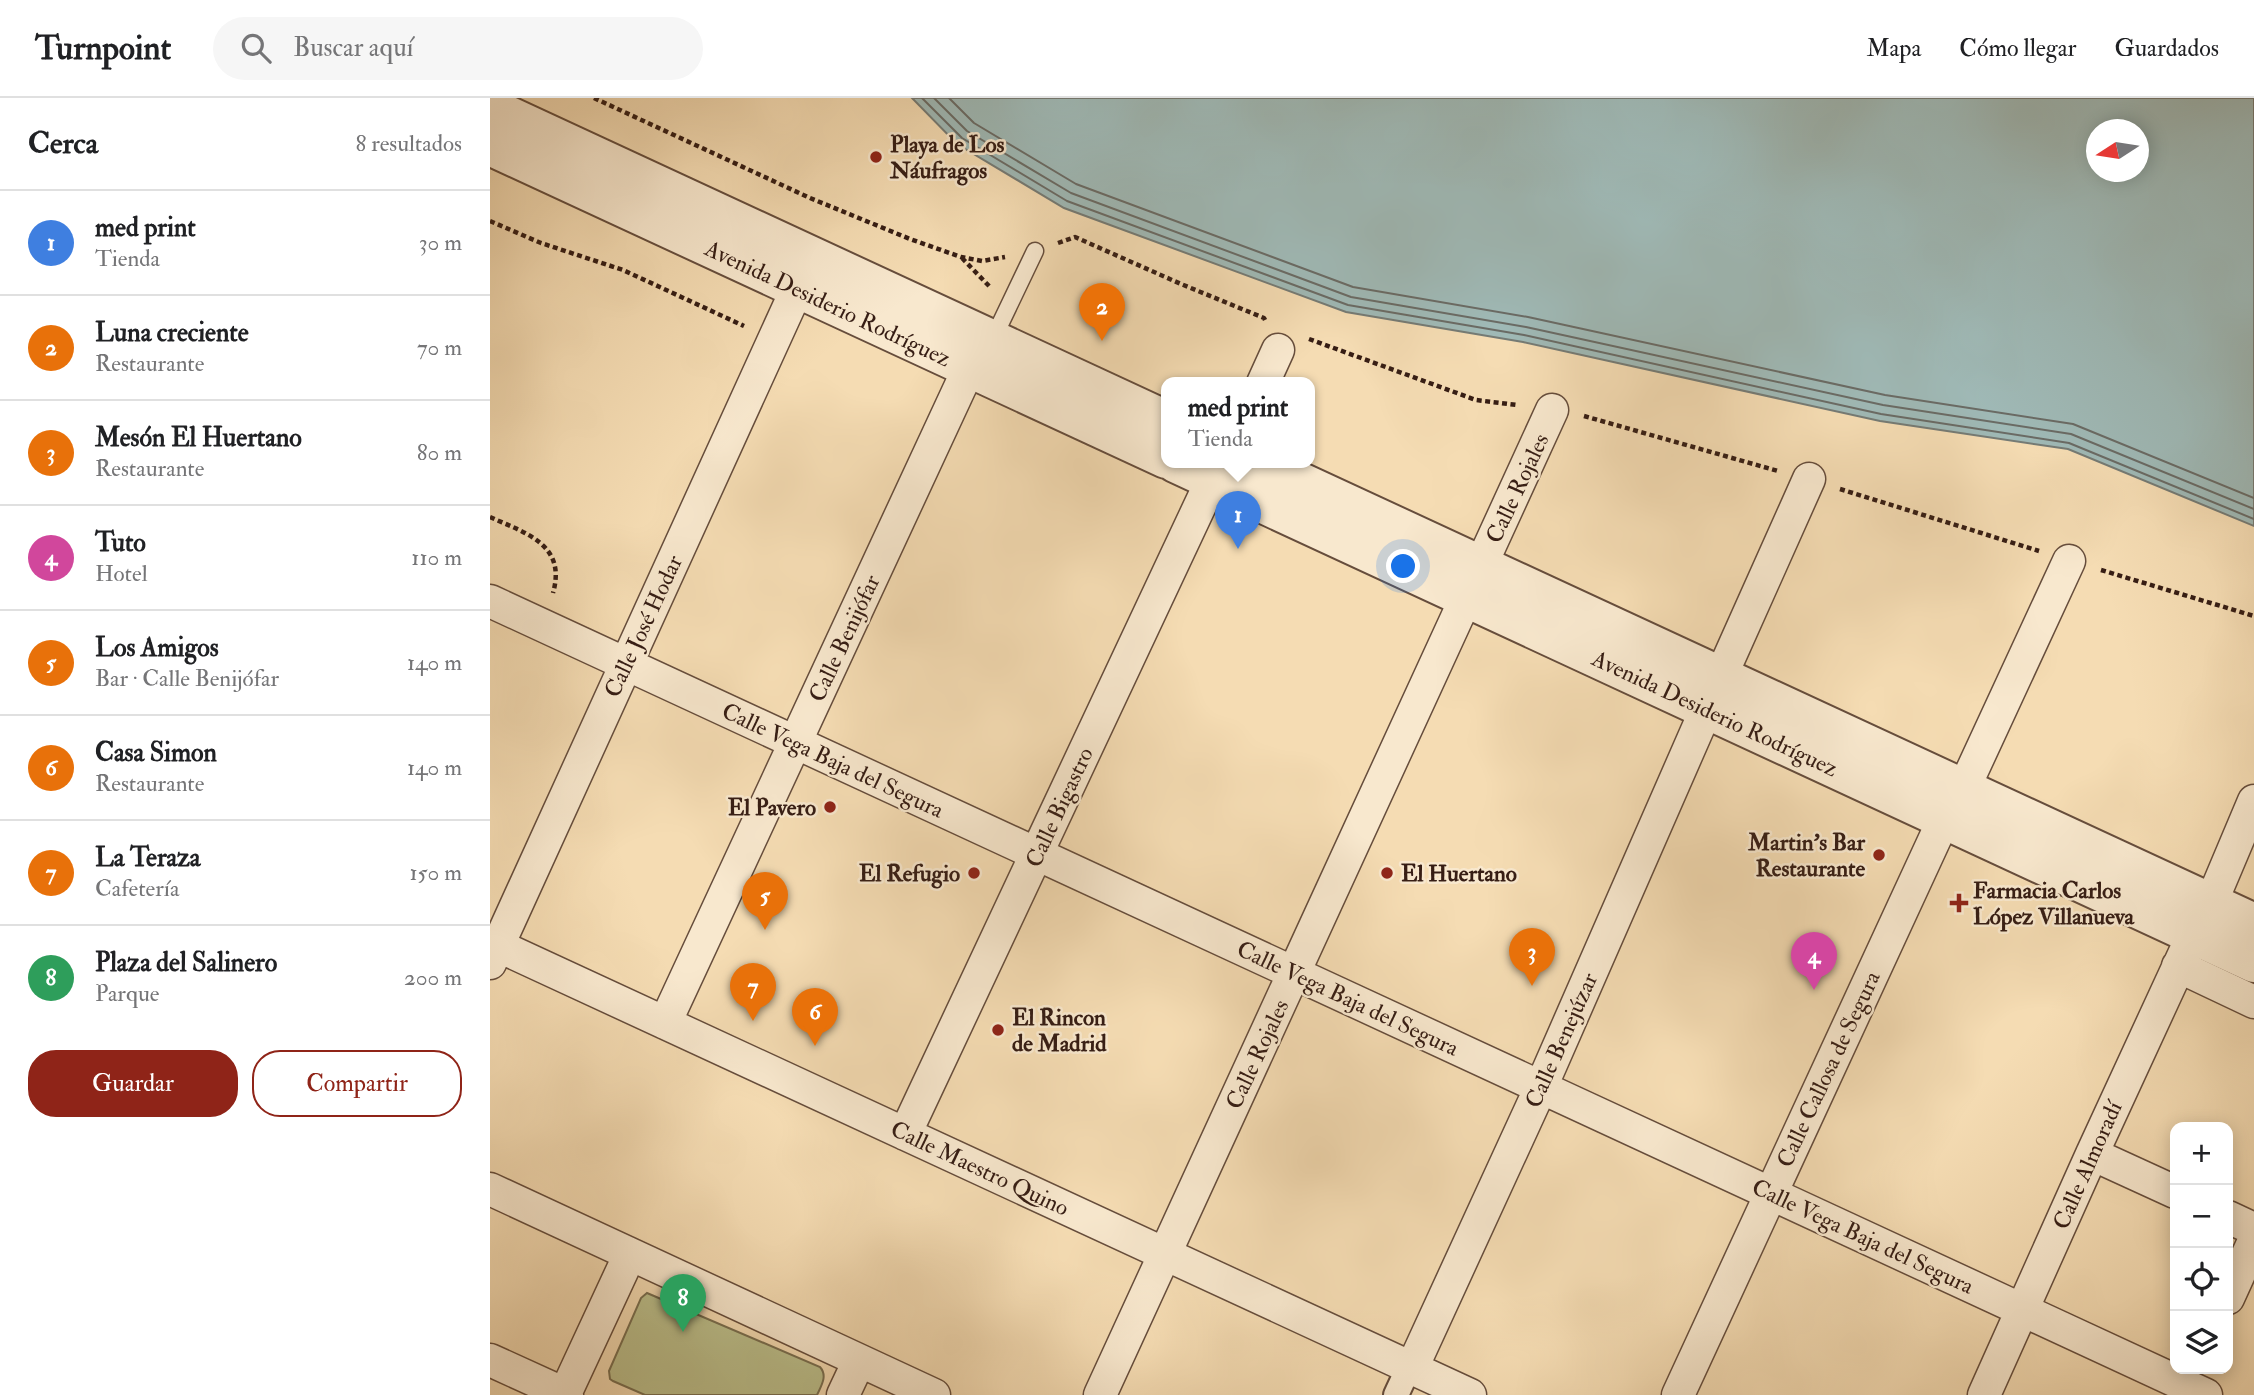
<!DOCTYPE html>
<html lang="es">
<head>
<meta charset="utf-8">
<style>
	body { margin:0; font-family:"IM FELL Double Pica",serif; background:#f6f6f6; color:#202124 }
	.controls { position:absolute; right:21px; bottom:21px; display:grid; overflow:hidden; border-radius:14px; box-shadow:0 4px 18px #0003 }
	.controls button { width:63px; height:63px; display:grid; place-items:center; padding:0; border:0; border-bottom:2px solid #e0e0e0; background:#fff; color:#202124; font:35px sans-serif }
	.compass { position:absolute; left:1596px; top:21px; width:63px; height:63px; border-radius:50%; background:#fff; box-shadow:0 4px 18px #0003; rotate:258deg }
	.you { position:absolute; left:914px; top:469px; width:24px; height:24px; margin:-18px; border:5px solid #fff; border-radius:50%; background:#1a73e8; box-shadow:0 0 0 10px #1a73e833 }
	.badge { display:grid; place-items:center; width:46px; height:46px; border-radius:50%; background:#8f2418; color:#fff; font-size:23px; font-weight:700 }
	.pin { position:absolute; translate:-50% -58px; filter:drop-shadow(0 2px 4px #0008) }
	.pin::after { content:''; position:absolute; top:37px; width:24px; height:21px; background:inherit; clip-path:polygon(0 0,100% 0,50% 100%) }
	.popup { position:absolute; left:671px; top:279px; width:154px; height:91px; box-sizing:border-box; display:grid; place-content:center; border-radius:14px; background:#fff; filter:drop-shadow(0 2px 5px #0005); font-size:23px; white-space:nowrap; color:#757577 }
	.popup b { font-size:26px; color:#202124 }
	.popup::after { content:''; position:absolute; left:50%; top:100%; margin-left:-14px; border:14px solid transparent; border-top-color:#fff }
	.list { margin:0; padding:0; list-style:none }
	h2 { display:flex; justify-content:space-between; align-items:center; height:91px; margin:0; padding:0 28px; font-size:30px }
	h2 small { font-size:23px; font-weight:400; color:#757577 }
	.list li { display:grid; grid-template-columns:46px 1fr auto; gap:21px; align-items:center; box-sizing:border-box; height:105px; padding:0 28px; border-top:2px solid #e0e0e0 }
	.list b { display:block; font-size:26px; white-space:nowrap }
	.list p { margin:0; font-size:23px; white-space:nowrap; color:#757577 }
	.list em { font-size:23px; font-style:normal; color:#757577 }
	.actions { display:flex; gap:14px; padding:21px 28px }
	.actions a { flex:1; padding:16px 0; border:2px solid #8f2418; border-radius:28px; text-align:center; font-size:24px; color:#8f2418 }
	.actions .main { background:#8f2418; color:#fff }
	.icon { flex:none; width:38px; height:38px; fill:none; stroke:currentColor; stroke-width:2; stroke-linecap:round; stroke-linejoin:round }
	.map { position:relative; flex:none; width:1764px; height:1297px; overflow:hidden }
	header { display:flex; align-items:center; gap:42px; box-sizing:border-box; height:98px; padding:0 35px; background:#fff; border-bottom:2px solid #e0e0e0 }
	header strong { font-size:33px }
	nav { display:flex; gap:38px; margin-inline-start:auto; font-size:24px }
	.search { width:490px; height:63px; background:#f6f6f6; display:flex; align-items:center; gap:18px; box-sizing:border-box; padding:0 24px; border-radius:38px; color:#757577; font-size:26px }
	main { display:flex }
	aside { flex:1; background:#fff }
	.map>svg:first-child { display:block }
	.green { fill:#bbc08d; stroke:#786e50; stroke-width:2 }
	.water { fill:#9fb9b6; stroke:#757b75; stroke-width:2; fill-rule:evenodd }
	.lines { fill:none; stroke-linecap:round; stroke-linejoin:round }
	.shore { stroke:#6a6b65; stroke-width:2 }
	.service-casing { stroke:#664d3c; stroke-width:19 }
	.pedestrian-casing { stroke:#664d3c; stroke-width:28 }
	.minor-casing { stroke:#664d3c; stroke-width:35 }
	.tertiary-casing { stroke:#664d3c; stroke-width:42 }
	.path { stroke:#361d14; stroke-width:4.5; stroke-dasharray:5 3.5; stroke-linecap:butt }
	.service { stroke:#f8e8ce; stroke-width:16 }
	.pedestrian { stroke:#f8e8ce; stroke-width:24 }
	.minor { stroke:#f8e8ce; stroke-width:32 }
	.tertiary { stroke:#f8e8ce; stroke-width:38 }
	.tree { fill:#a28e6f }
	.poi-dot { fill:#8f2418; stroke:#f8e8ce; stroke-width:2.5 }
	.labels { text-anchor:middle; stroke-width:5; stroke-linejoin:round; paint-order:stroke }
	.poi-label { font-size:23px; font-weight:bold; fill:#361d14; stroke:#f8e8ce; text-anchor:start }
	.street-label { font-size:23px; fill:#361d14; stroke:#f8e8ce }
</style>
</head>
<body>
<header>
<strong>Turnpoint</strong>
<div class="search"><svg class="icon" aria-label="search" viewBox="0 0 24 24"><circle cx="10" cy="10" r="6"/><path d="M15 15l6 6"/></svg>Buscar aquí</div>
<nav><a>Mapa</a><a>Cómo llegar</a><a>Guardados</a></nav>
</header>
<main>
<aside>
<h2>Cerca<small>8 resultados</small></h2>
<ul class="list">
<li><span class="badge" style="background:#3f7fe0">1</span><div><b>med print</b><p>Tienda</p></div><em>30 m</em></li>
<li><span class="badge" style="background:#e8710a">2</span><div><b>Luna creciente</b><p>Restaurante</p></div><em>70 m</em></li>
<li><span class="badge" style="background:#e8710a">3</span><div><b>Mesón El Huertano</b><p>Restaurante</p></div><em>80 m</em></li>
<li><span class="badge" style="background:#d1479c">4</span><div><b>Tuto</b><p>Hotel</p></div><em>110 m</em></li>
<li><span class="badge" style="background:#e8710a">5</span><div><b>Los Amigos</b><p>Bar · Calle Benijófar</p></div><em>140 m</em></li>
<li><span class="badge" style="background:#e8710a">6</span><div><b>Casa Simon</b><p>Restaurante</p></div><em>140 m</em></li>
<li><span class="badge" style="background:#e8710a">7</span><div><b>La Teraza</b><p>Cafetería</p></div><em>150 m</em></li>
<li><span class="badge" style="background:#2e9e5b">8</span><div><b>Plaza del Salinero</b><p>Parque</p></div><em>200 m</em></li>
</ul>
<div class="actions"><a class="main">Guardar</a><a>Compartir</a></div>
</aside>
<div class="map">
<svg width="1764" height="1297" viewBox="0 0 1764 1297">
	<rect width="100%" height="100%" fill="#f5dcb3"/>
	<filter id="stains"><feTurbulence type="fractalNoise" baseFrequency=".00286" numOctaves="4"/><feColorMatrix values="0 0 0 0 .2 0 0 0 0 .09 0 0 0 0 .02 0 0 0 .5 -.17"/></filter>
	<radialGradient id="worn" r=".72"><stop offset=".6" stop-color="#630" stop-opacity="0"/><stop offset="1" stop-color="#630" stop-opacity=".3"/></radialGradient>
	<!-- green -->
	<path class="green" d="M157,1195l173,74c8,9 1,19 -3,28h-172l-32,-14 -3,-2 -1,-8 32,-73z"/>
	<!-- water -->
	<path class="water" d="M422,0h1342v428l-186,-77 -188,-28 -357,-79 -177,-30 -282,-104 -107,-64zM1606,32h42v42h-42z"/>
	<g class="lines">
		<!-- shore -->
		<path class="shore" d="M432,0l40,40 105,63 281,104 176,30 357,79 188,29 185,76
			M444,0l33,33 104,62 280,104 175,30 357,78 188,29 183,75
			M459,0l25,25 102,61 277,103 175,30 357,78 188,29 181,74"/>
		<!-- service casing -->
		<g class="service-casing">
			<path id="service" d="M503,241l42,-88"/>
		</g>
		<!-- pedestrian casing -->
		<g class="pedestrian-casing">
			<path id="pedestrian" d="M906,1297l13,-28"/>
		</g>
		<!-- minor casing -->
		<g class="minor-casing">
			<path id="minor" d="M773,285l15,-33
				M991,467l71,-155
				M0,503l1716,794
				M1231,578l88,-197
				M1474,690l105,-227
				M1721,805l43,-102
				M0,844l980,453
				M0,865l307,-674
				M1688,868l76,36
				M175,925l304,-655
				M415,1036l307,-654
				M1602,1056l83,38
				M0,1091l444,206
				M1738,1119l26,12
				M1738,1200l26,-57
				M0,1262l77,35
				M922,1270l129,-281 165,-377
				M75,1296l65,-140
				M353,1297l16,-34
				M610,1297l366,-797
				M1188,1297l266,-576
				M1494,1297l108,-241 101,-219"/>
		</g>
		<!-- tertiary casing -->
		<g class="tertiary-casing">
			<path id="tertiary" d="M0,9l676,313
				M0,48l676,313
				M685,365l1079,500
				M770,365l994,460"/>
		</g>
		<!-- path -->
		<path class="path" d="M104,0l216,100 100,41 51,18 21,4 23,-4
			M0,123l51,22 82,27 121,56
			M568,145l17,-6 106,47 83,34 1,2
			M472,160l28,29
			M819,241l167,61 41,5
			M1094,318l194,55
			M1350,391l199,62
			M0,419c35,16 77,27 63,76
			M1611,472l153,46"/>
		<!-- service -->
		<use href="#service" class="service"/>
		<!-- pedestrian -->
		<use href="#pedestrian" class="pedestrian"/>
		<!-- minor -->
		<use href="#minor" class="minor"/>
		<!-- tertiary -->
		<use href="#tertiary" class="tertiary"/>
	</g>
	<!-- trees -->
	<circle class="tree" cx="750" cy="418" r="10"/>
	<!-- markers -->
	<g class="poi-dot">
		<circle cx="386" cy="59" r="7"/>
		<circle cx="340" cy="709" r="7"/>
		<circle cx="1389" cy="757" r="7"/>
		<circle cx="484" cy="775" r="7"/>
		<circle cx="897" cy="775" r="7"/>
		<path d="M1465.5 794.5h7v7h7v7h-7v7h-7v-7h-7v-7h7z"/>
		<circle cx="508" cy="932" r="7"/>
	</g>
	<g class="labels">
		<!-- poi labels -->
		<g class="poi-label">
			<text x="400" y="54">Playa de Los<tspan x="400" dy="26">Náufragos</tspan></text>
			<text x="326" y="717" text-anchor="end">El Pavero</text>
			<text x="1375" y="752" text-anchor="end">Martin's Bar<tspan x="1375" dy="26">Restaurante</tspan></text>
			<text x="470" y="783" text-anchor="end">El Refugio</text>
			<text x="911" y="783">El Huertano</text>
			<text x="1483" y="800">Farmacia Carlos<tspan x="1483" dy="26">López Villanueva</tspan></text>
			<text x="522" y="927">El Rincon<tspan x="522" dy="26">de Madrid</tspan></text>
		</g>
		<!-- street labels -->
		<g class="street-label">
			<text transform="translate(338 205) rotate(25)" y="8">Avenida Desiderio Rodríguez</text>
			<text transform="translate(1027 390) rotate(-65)" y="8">Calle Rojales</text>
			<text transform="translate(153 528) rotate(-65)" y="8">Calle José Hodar</text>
			<text transform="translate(354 540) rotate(-65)" y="8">Calle Benijófar</text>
			<text transform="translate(1225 615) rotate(25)" y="8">Avenida Desiderio Rodríguez</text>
			<text transform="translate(343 662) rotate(25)" y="8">Calle Vega Baja del Segura</text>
			<text transform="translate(569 709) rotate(-65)" y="8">Calle Bigastro</text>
			<text transform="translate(858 900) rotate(25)" y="8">Calle Vega Baja del Segura</text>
			<text transform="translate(1071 942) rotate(-66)" y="8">Calle Benejúzar</text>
			<text transform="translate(767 956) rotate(-65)" y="8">Calle Rojales</text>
			<text transform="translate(1338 971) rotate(-65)" y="8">Calle Callosa de Segura</text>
			<text transform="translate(1597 1067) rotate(-66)" y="8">Calle Almoradí</text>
			<text transform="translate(490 1070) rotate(25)" y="8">Calle Maestro Quino</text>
			<text transform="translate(1373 1138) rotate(25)" y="8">Calle Vega Baja del Segura</text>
		</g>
	</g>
	<rect width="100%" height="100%" filter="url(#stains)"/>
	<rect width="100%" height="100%" fill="url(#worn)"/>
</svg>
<div class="controls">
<button>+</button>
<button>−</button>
<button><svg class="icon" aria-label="locate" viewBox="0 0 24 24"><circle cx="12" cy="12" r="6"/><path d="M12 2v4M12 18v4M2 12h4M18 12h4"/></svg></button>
<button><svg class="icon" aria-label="layers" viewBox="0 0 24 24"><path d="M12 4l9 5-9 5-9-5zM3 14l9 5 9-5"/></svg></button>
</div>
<svg class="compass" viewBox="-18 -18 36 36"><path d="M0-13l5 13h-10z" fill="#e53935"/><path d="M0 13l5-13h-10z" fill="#757577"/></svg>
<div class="you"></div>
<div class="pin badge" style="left:748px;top:451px;background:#3f7fe0">1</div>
<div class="popup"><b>med print</b>Tienda</div>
<div class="pin badge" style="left:612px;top:243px;background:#e8710a">2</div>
<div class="pin badge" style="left:1042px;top:888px;background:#e8710a">3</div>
<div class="pin badge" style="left:1324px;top:892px;background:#d1479c">4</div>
<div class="pin badge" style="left:275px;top:832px;background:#e8710a">5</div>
<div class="pin badge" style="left:325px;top:948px;background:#e8710a">6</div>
<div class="pin badge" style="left:263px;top:923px;background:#e8710a">7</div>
<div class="pin badge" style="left:193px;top:1234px;background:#2e9e5b">8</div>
</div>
</main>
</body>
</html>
